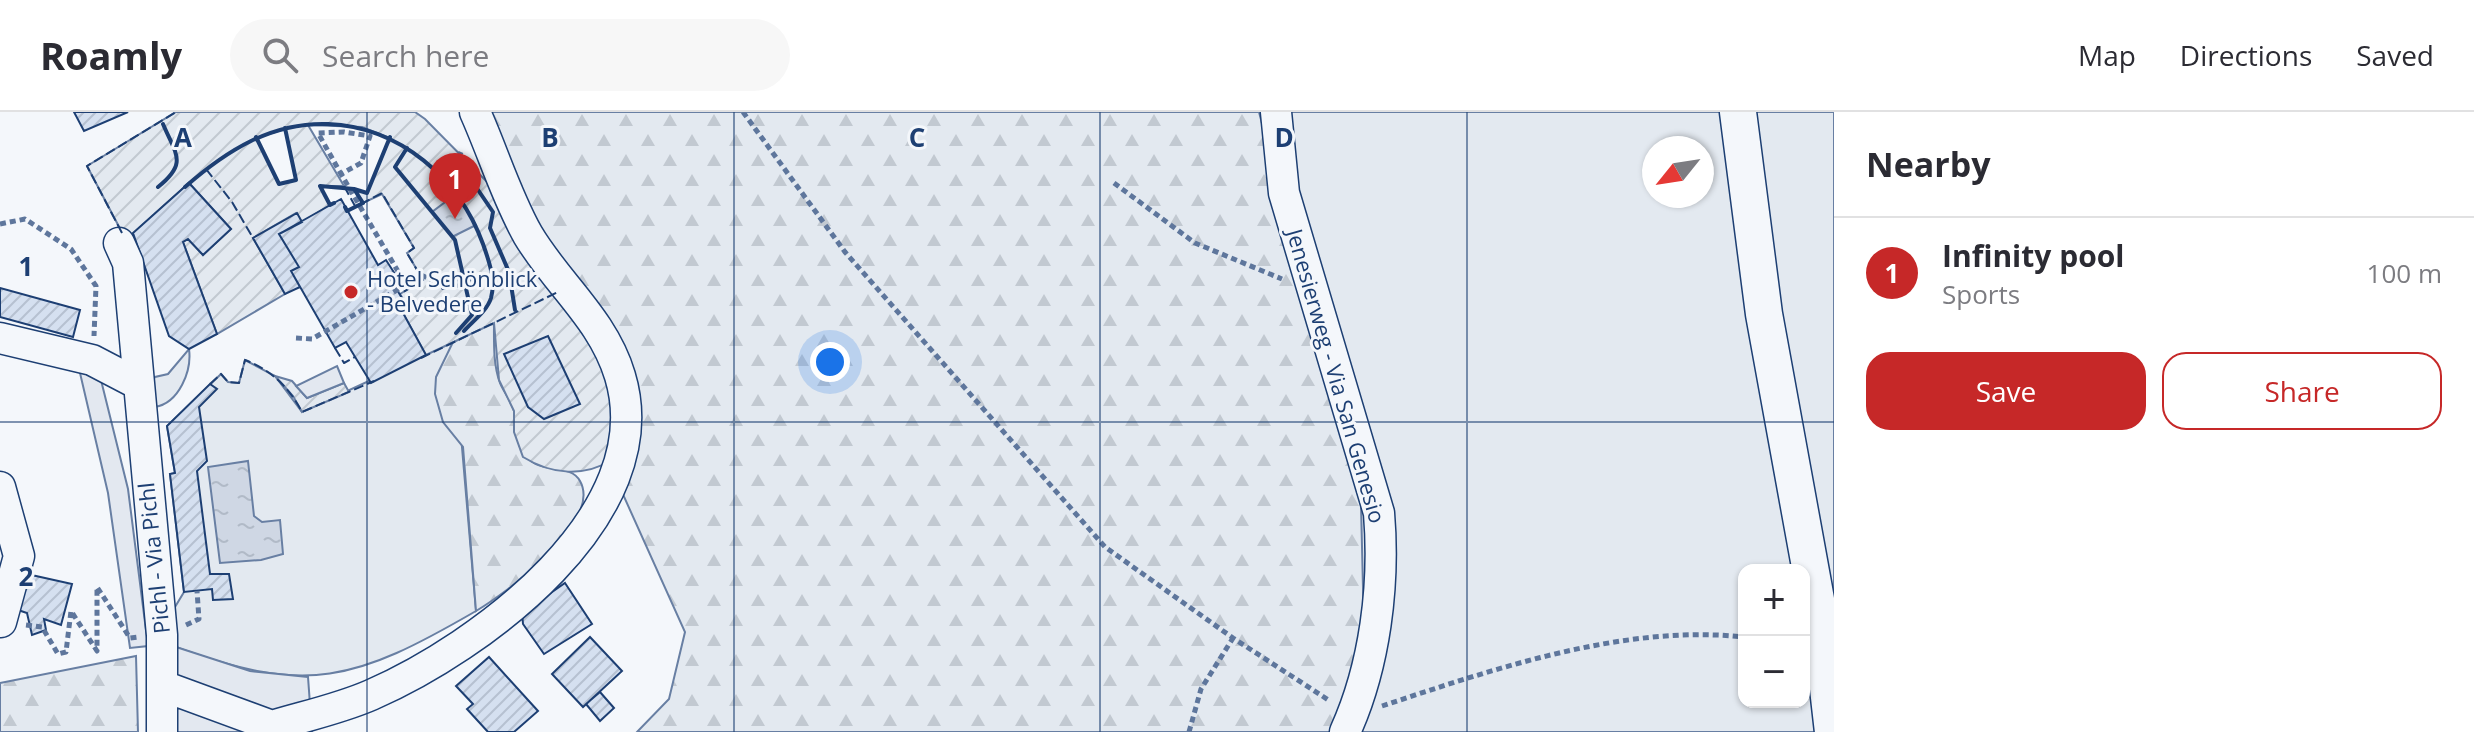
<!DOCTYPE html>
<html lang="en">
<head>
<meta charset="utf-8">
<style>
	body { margin:0; font-family:"Open Sans",sans-serif; background:#f7f7f7; color:#2b2b33 }
	.controls { position:absolute; right:24px; bottom:24px; display:grid; overflow:hidden; border-radius:16px; box-shadow:0 2px 6px #0004 }
	.controls button { width:72px; height:72px; display:grid; place-items:center; padding:0; border:0; border-bottom:2px solid #e1e1e2; background:#fff; color:#2b2b33; font:40px sans-serif }
	.compass { position:absolute; left:1642px; top:24px; width:72px; height:72px; border-radius:50%; background:#fff; box-shadow:0 2px 6px #0004; rotate:240deg }
	.you { position:absolute; left:830px; top:250px; width:28px; height:28px; margin:-20px; border:6px solid #fff; border-radius:50%; background:#1a73e8; box-shadow:0 0 0 12px #1a73e833 }
	.badge { display:grid; place-items:center; width:52px; height:52px; border-radius:50%; background:#c62828; color:#fff; font-size:26px; font-weight:700 }
	.pin { position:absolute; translate:-50% -66px; filter:drop-shadow(0 2px 4px #0008) }
	.pin::after { content:''; position:absolute; top:42px; width:28px; height:24px; background:inherit; clip-path:polygon(0 0,100% 0,50% 100%) }
	.list { margin:0; padding:0; list-style:none }
	h2 { display:flex; justify-content:space-between; align-items:center; height:104px; margin:0; padding:0 32px; font-size:34px }
	h2 small { font-size:26px; font-weight:400; color:#7c7c81 }
	.list li { display:grid; grid-template-columns:52px 1fr auto; gap:24px; align-items:center; box-sizing:border-box; height:112px; padding:0 32px; border-top:2px solid #e1e1e2 }
	.list b { display:block; font-size:30px; white-space:nowrap }
	.list p { margin:0; font-size:26px; white-space:nowrap; color:#7c7c81 }
	.list em { font-size:26px; font-style:normal; color:#7c7c81 }
	.actions { display:flex; gap:16px; padding:24px 32px }
	.actions a { flex:1; padding:18px 0; border:2px solid #c62828; border-radius:24px; text-align:center; font-size:28px; color:#c62828 }
	.actions .main { background:#c62828; color:#fff }
	.icon { flex:none; width:44px; height:44px; fill:none; stroke:currentColor; stroke-width:2; stroke-linecap:round; stroke-linejoin:round }
	.map { position:relative; flex:none; width:1834px; height:620px; overflow:hidden }
	header { display:flex; align-items:center; gap:48px; box-sizing:border-box; height:112px; padding:0 40px; background:#fff; border-bottom:2px solid #e1e1e2 }
	header strong { font-size:38px }
	nav { display:flex; gap:44px; margin-inline-start:auto; font-size:28px }
	.search { width:560px; height:72px; background:#f7f7f7; display:flex; align-items:center; gap:20px; box-sizing:border-box; padding:0 28px; border-radius:44px; color:#7c7c81; font-size:30px }
	main { display:flex }
	aside { flex:1; background:#fff }
	.map>svg:first-child { display:block }
	.green { fill:#e3e9f0; stroke:#687fa3; stroke-width:2; fill-rule:evenodd }
	.forest { fill:url(#forest-firs); stroke:#687fa3; stroke-width:2 }
	.garden { fill:url(#garden-furrows); stroke:#687fa3; stroke-width:2; fill-rule:evenodd }
	.parking { fill:#e3e8f0; stroke:#687fa3; stroke-width:2 }
	.water { fill:url(#water-ripples); stroke:#687fa3; stroke-width:2 }
	.building { fill:url(#building-hatch); stroke:#1d3f73; stroke-width:2 }
	.lines { fill:none; stroke-linecap:round; stroke-linejoin:round }
	.minor-casing { stroke:#1d3f73; stroke-width:33 }
	.major-casing { stroke:#1d3f73; stroke-width:39 }
	.path { stroke:#5e769c; stroke-width:5; stroke-dasharray:6 4; stroke-linecap:butt }
	.minor { stroke:#f4f7fb; stroke-width:30 }
	.major { stroke:#f4f7fb; stroke-width:36 }
	.fence { stroke:#1d3f73; stroke-width:2; stroke-dasharray:10 4; stroke-linecap:butt }
	.wall { stroke:#1d3f73; stroke-width:4 }
	.grid { fill:none; stroke:#1d3f73; stroke-width:2; stroke-opacity:0.55 }
	.poi-dot { fill:#c62828; stroke:#f4f7fb; stroke-width:3 }
	.labels { text-anchor:middle; stroke-width:6; stroke-linejoin:round; paint-order:stroke }
	.poi-label { font-size:22px; fill:#1d3f73; stroke:#f4f7fb; text-anchor:start }
	.street-label { font-size:22px; fill:#1d3f73; stroke:#f4f7fb }
	.grid-label { font-size:26px; text-anchor:middle; font-weight:bold; fill:#1d3f73; stroke:#f4f7fb; stroke-width:6; stroke-linejoin:round; paint-order:stroke }
</style>
</head>
<body>
<header>
<strong>Roamly</strong>
<div class="search"><svg class="icon" aria-label="search" viewBox="0 0 24 24"><circle cx="10" cy="10" r="6"/><path d="M15 15l6 6"/></svg>Search here</div>
<nav><a>Map</a><a>Directions</a><a>Saved</a></nav>
</header>
<main>
<div class="map">
<svg width="1834" height="620" viewBox="0 0 1834 620">
	<defs>
		<pattern id="forest-firs" width="22" height="20" patternUnits="userSpaceOnUse" patternTransform="scale(2)"><rect width="22" height="20" fill="#e3e9f0"/><path d="M5 1l3.5 6h-7zM16 11l3.5 6h-7z" fill="#c2c9d1"/></pattern>
		<pattern id="garden-furrows" width="10" height="10" patternUnits="userSpaceOnUse" patternTransform="scale(2)"><rect width="10" height="10" fill="#e3e9f0"/><path d="M-1 1l2-2M0 10L10 0M9 11l2-2" fill="none" stroke="#c2c9d1"/></pattern>
		<pattern id="water-ripples" width="26" height="14" patternUnits="userSpaceOnUse" patternTransform="scale(2)"><rect width="26" height="14" fill="#cfd7e4"/><path d="M2 4q2-2 4 0t4 0M15 11q2-2 4 0t4 0" fill="none" stroke="#b1bac7"/></pattern>
		<pattern id="building-hatch" width="6" height="6" patternUnits="userSpaceOnUse" patternTransform="scale(2)"><rect width="6" height="6" fill="#d5e0f0"/><path d="M-1 1l2-2M0 6l6-6M5 7l2-2" fill="none" stroke="#b6c1d1"/></pattern>
	</defs>
	<rect width="100%" height="100%" fill="#f4f7fb"/>
	<!-- green -->
	<path class="green" d="M1259,0h575v620h-499l26,-227zM1654,36h48v48h-48zM1744,458h60v132h-60z
		M453,230l23,269c-121,70 -168,85 -303,35l-4,-29 15,-25 -14,-118 5,-1 -8,-47 54,-52 7,8 11,1 6,-23 30,16 27,36z
		M189,237c3,22 -10,54 -34,58l-7,-22 7,-8 13,-3z"/>
	<!-- forest -->
	<path class="forest" d="M484,0h775l102,393 4,166 -30,61h-698l32,-33 16,-67 -64,-142 -75,-240z
		M494,210c0,20 -1,43 6,61 4,9 11,18 14,28 4,19 -1,41 22,53 14,7 36,2 44,17 23,41 -75,113 -104,130l-13,-164 -20,-25 -8,-28 1,-17 17,-35z
		M136,544l2,76h-138v-49z"/>
	<!-- garden -->
	<path class="garden" d="M176,0h239l10,7 73,74 63,97 51,92v78c-28,17 -60,15 -89,-3l-9,-25v-21l-15,-31 -5,-57 -68,32 -23,-42 6,-4 -9,-15 23,-14 -16,-27 7,-5 -32,-54 -19,9 -9,-14 13,4 23,-55 -28,-11 -54,-2 36,61h-24l10,19 -28,17 -6,-9 -43,25 32,56 -68,40 -34,-92 5,-3 15,16 28,-26 -42,-46 -63,57 -39,-74zM285,17l11,51 -17,4 -23,-46z
		M275,264l17,5 15,17 37,-15 5,9 -47,20 -9,-16z"/>
	<!-- parking -->
	<path class="parking" d="M337,254l7,17 -37,15 -11,-12z
		M98,256l30,121 20,157 -18,2 -22,-155 -28,-120z
		M173,534l77,25 58,6 4,55h-138z"/>
	<!-- water -->
	<path class="water" d="M456,82l20,31 -24,12 -20,-25z
		M248,349l6,55 8,6 18,-2 3,34 -22,6 -41,3 -12,-96z"/>
	<!-- building -->
	<path class="building" d="M74,0h54l-44,19z
		M189,71l42,46 -28,26 -15,-16 -5,3 34,92 -28,15 -20,-13 -36,-103z
		M341,87l37,66 8,-5 9,14 -5,4 19,32 -6,3 23,42 -55,28 -25,-41 -11,6 -44,-77 8,-4 -20,-33z
		M297,101l5,9 -23,12 20,33 -8,4 9,16 -15,7 -32,-56z
		M0,176l80,22 -7,27 -73,-20z
		M548,224l32,68 -36,15 -16,-12 -24,-53z
		M210,272l7,5 -18,18 8,54 -10,10 13,103h19l4,25 -20,1 -1,-11 -28,3 -14,-118 5,-1 -8,-47z
		M27,462l45,10 -11,41 -17,-6 2,11 -14,5 -5,-22 -9,-3z
		M565,471l27,41 -48,30 -21,-30 -1,-11z
		M590,525l32,34 -39,36 -31,-33z
		M489,545l49,54 -24,21h-26l-21,-23 6,-5 -17,-18z
		M600,580l14,16 -14,13 -14,-17z"/>
	<g class="lines">
		<!-- minor casing -->
		<g class="minor-casing">
			<path id="minor" d="M1276,0l8,81 95,320c6,72 -4,153 -34,219
				M119,131l9,20 34,372v97
				M0,226l92,22 46,24
				M0,375l19,69 -18,66
				M163,574l109,40
				M264,620l8,-6c33,-10 67,-17 99,-31 108,-47 291,-180 249,-319 -17,-57 -63,-92 -92,-141 -22,-39 -35,-83 -53,-123"/>
		</g>
		<!-- major casing -->
		<g class="major-casing">
			<path id="major" d="M1738,0l26,202 57,313 12,105"/>
		</g>
		<!-- path -->
		<path class="path" d="M743,0l102,140 260,295 128,91 97,63
			M1114,71l81,60 87,36
			M448,72l13,-32
			M0,112l25,-5 46,30 25,37 -2,50
			M421,163l20,9 34,-6
			M296,226l16,1 94,-54 -65,-111 20,-11 9,-27 -26,-4 -26,1 23,41
			M26,513l16,2 16,27 8,-2 5,-41 26,40v-64l33,51 8,-1
			M186,513l13,-6 -2,-28
			M1382,594c112,-37 242,-82 362,-69
			M1189,620l12,-43 32,-51"/>
		<!-- minor -->
		<use href="#minor" class="minor"/>
		<!-- major -->
		<use href="#major" class="major"/>
		<!-- fence -->
		<path class="fence" d="M206,57l26,33 21,36
			M344,74l11,20
			M354,77l9,14 19,-10 32,55 -7,5 16,27 -23,14
			M122,121l-35,-67 89,-54
			M335,236l9,15 11,-6
			M421,246l137,-66
			M210,272l11,-10 7,8 11,1 6,-23c26,10 44,27 57,52l72,-31"/>
		<!-- wall -->
		<path class="wall" d="M256,25l23,47 17,-4 -11,-52
			M407,36l-12,19 60,73 17,75 -16,18
			M474,66l-2,3 21,31 -3,16 19,44 6,38
			M158,75c30,-24 18,-32 5,-63
			M185,75c41,-36 86,-65 143,-63 72,3 131,54 155,120 6,17 13,36 8,54 -4,13 -18,23 -27,33
			M334,91l-4,2 -10,-19 34,3
			M345,95l2,4 16,-8 -9,-14 13,4 23,-56
			M441,169l18,-3 1,7 -17,3"/>
	</g>
	<!-- grid -->
	<path class="grid" d="M367,0v620M734,0v620M1100,0v620M1467,0v620M0,310h1834"/>
	<!-- markers -->
	<circle class="poi-dot" cx="351" cy="180" r="8"/>
	<g class="labels">
		<!-- poi labels -->
		<g class="poi-label">
			<text x="367" y="175">Hotel Schönblick<tspan x="367" dy="25">- Belvedere</tspan></text>
		</g>
		<!-- street labels -->
		<g class="street-label">
			<text transform="translate(1336 264) rotate(74)" y="8">Jenesierweg - Via San Genesio</text>
			<text transform="translate(154 446) rotate(-96)" y="8">Pichl - Via Pichl</text>
		</g>
	</g>
	<g class="grid-label">
		<text x="183" y="35">A</text>
		<text x="550" y="35">B</text>
		<text x="917" y="35">C</text>
		<text x="1284" y="35">D</text>
		<text x="26" y="164">1</text>
		<text x="26" y="474">2</text>
	</g>
</svg>
<div class="controls">
<button>+</button>
<button>−</button>
</div>
<svg class="compass" viewBox="-18 -18 36 36"><path d="M0-13l5 13h-10z" fill="#e53935"/><path d="M0 13l5-13h-10z" fill="#7c7c81"/></svg>
<div class="you"></div>
<div class="pin badge" style="left:455px;top:107px">1</div>
</div>
<aside>
<h2>Nearby<small></small></h2>
<ul class="list">
<li><span class="badge">1</span><div><b>Infinity pool</b><p>Sports</p></div><em>100 m</em></li>
</ul>
<div class="actions"><a class="main">Save</a><a>Share</a></div>
</aside>
</main>
</body>
</html>
